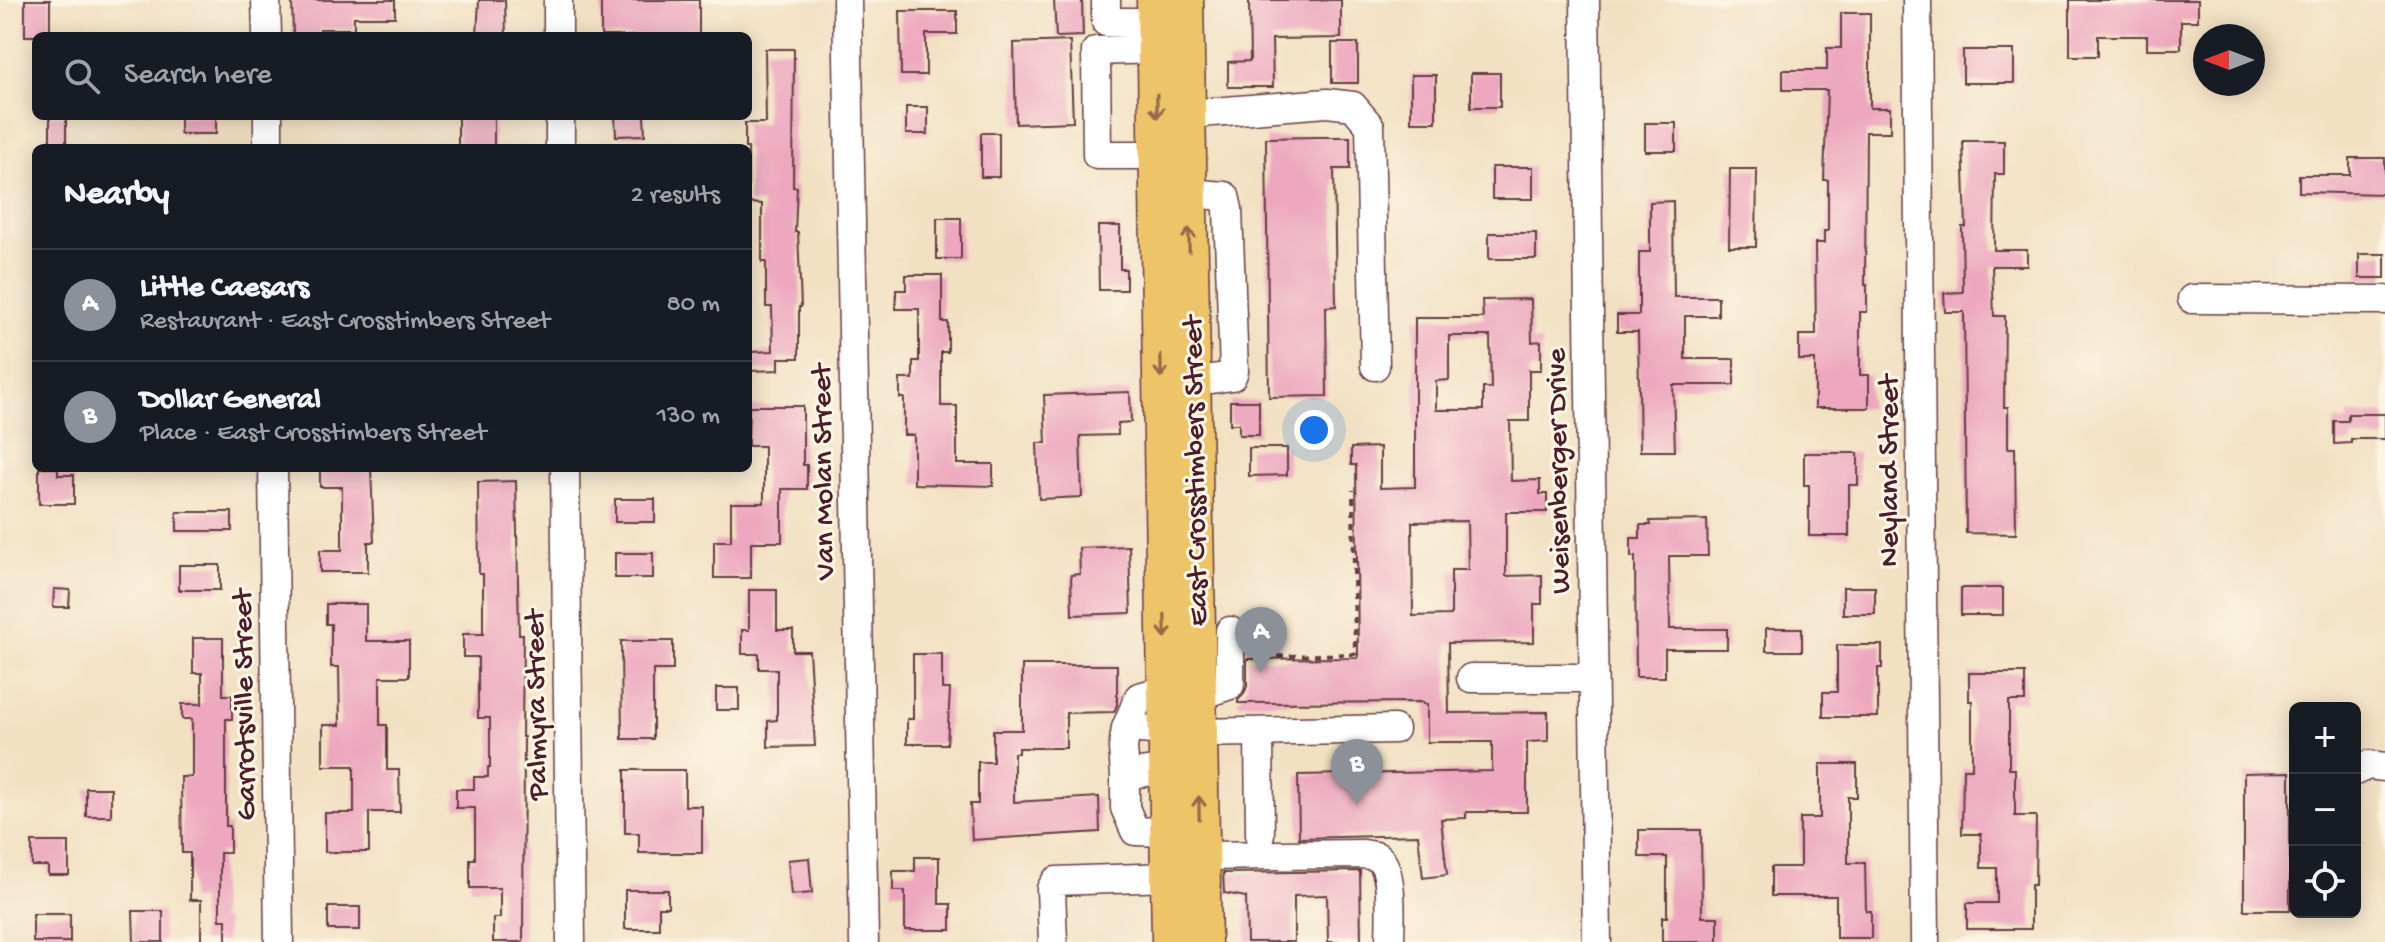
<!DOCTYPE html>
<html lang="en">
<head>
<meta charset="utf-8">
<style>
	body { margin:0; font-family:"Gochi Hand",sans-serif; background:#242831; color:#f1f3f6 }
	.controls { position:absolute; right:24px; bottom:24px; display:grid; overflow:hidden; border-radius:12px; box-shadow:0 4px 20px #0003 }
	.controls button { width:72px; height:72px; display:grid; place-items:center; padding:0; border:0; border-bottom:2px solid #363941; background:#171b24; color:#f1f3f6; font:40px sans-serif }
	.compass { position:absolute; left:2193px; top:24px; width:72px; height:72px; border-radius:50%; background:#171b24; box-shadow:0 4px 20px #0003; rotate:270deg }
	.you { position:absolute; left:1314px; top:430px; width:28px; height:28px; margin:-20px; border:6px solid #fff; border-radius:50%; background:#1a73e8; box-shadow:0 0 0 12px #1a73e833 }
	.badge { display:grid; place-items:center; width:52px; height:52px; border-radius:50%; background:#8c9099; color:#fff; font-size:26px; font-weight:700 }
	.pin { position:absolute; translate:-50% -66px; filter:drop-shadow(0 2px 4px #0008) }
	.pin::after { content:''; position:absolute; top:42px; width:28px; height:24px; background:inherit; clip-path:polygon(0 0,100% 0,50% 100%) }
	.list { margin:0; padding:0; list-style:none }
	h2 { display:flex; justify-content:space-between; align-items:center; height:104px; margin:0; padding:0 32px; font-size:34px }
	h2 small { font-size:26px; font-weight:400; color:#9ea1a6 }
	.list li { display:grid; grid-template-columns:52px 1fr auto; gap:24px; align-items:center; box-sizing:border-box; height:112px; padding:0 32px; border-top:2px solid #363941 }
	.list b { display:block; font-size:30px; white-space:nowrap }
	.list p { margin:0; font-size:26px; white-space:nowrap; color:#9ea1a6 }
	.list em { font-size:26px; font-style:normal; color:#9ea1a6 }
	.icon { flex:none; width:44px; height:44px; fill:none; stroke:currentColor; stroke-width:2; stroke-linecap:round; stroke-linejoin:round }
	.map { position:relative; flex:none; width:2385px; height:942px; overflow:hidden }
	.search { position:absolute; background:#171b24; box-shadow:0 4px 20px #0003; left:32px; top:32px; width:720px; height:88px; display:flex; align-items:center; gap:20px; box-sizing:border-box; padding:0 28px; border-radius:12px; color:#9ea1a6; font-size:30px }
	.panel { position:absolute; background:#171b24; box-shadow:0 4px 20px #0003; left:32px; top:144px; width:720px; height:328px; border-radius:12px }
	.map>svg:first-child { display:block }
	.building { fill:#eda8bf; fill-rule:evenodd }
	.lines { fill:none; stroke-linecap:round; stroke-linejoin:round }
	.minor-casing { stroke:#633c42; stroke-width:31 }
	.major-casing { stroke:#633c42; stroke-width:39 }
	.path { stroke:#633c42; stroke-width:4; stroke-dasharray:6 6; stroke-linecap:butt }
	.minor { stroke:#fff; stroke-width:28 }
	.major { stroke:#eec469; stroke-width:36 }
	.oneway { stroke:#946947 }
	.labels { text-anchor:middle; stroke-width:6; stroke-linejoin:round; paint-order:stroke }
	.street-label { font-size:30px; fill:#4a1f2b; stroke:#fcf5e5 }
</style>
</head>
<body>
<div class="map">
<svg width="2385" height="942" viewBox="0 0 2385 942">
	<rect width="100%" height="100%" fill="#fcf5e5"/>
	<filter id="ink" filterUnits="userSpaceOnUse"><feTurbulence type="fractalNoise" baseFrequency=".0125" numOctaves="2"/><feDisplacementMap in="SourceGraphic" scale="16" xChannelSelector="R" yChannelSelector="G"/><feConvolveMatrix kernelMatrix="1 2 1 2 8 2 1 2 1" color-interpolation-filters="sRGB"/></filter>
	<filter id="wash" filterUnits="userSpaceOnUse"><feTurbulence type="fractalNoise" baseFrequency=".006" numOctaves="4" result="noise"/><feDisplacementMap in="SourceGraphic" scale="32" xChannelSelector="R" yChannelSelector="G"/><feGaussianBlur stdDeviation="1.8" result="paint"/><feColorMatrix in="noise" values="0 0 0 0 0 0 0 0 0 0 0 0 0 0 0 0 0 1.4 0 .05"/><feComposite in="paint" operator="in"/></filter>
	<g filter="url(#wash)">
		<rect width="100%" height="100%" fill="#f2e0c2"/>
		<g id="blocks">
			<!-- building -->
			<path class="building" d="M25,0h25v36h-25z
				M292,0h103v17h-41v12h-34v7h-27z
				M479,0h26l1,36h-29z
				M601,0h98v36h-98z
				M1054,0h28l1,36 -27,1z
				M1249,0h92v38l-69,1 1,48h-45v-25l22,-1z
				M2070,0h128v21h-17v28h-34v-13h-49v20h-28z
				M900,11h57v23h-31v41h-25z
				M1841,13h29v95h20v24h-24l-1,153h2v27h-7v63h9v33h-54v-48h-16v-25h17l-1,-92h9v-12h4v-51h-4l3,-90h-44v-20h44v-22h14z
				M1070,41l3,81 -57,2 -2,-81z
				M1332,43h26v40h-26z
				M765,49h29l-1,138h4l-2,45h3l3,75h-2v51h-20v12l-28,1v-19l22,-1 -1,-44h-6v-45h-4v-58l-14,-1v-55h-3v-25h21z
				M1963,50h51v33h-51z
				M1471,73h29v34h-29z
				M1411,75h25v47h-25z
				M906,107h22v27h-22z
				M50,116h16v29h-16z
				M180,116h36v18h-36z
				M458,116h36v32h-36z
				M615,116h29l1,19 -29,1z
				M1645,123h31v28h-31z
				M981,133h18v44h-18z
				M1317,137h33v32h-16l2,137 -10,1 1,89 -58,1 -3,-259z
				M1963,141h41v33h-9l-1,76h33v16h-35l2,50h11l-1,91h4v41h7l1,86 -50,-1 -2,-221h-19l-1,-19 19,-1 -1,-65h4z
				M2350,158h35v36l-86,-2v-17h51z
				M1492,167h41v32h-41z
				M1730,169h27l-1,78h-27z
				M1673,201l1,96h44v19h-33v43h49v26h-61l2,66h-35l-2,-119h-21v-17h22v-63h11v-50z
				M937,218h24v41h-24z
				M1098,226h22v43h6v21h-27z
				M1489,233h47v26h-47z
				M2359,254h26v24h-26z
				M906,275h36v47h6v30h-7v54h16v58h36v22l-79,-2v-49h-10v-37h-4v-19h13v-18h6v-52h-23v-19h10z
				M1531,299l1,43 9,-1v29h-12v51h-19l1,60 29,-1v14h7v18h-41v64l36,-1v29h-8v38l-86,1 1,70 99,-1v29l-21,1v70h-61v6l-25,1 6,56 -24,3 -5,-43 -119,3 -1,-63 194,-4v-29h-65v-38h-4v-2l-185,1v-3l6,-6 3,-8v-27l111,-1 -2,-193h-5v-17l29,-1v41l35,-1v-169h68l-1,-18zM1449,336h41l1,52h-8v22h-47v-29l13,-1zM1467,521l1,49h-17v45l-38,1 -1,-94z
				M1130,392l1,30 -13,1v12l-38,1 2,61 -43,2 -2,-56h9l-2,-48z
				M1230,401h29v34h-20v-11h-9z
				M749,406h54v59h4v24h-25v53h-31v36h-37v-37h17v-38h33v-57h-16z
				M2348,414h37v25h-34v4l-17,1v-23h14z
				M1249,448h38v27l-38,1z
				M1804,453h54v32h-9v51h-40v-51h-5z
				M39,468h19v7h16v29h-35z
				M320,468h51l3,74h-6v30h-48v-22h22v-63h-22z
				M516,481l3,153h4l-1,103h2l-1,205h-30v-24h7v-30h-30v-29h5v-51h-19v-19h18v-12h14v-10h2v-49h-12v-61h-15v-23h20v-60h-4l-1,-92z
				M615,499h40v23h-40z
				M177,512h55v19h-55z
				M1707,520l1,36h-39l1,73h57v20h-62v28h-29l-1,-121 -4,1v-19h9v-13h11l-1,-4z
				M1129,546l2,67 -59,2 -1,-40 9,-1 -1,-26z
				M615,553h38v25h-38z
				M179,565h41v25h-41z
				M1843,587h32v27h-32z
				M1961,588h42v27h-42z
				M54,589l16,1 -1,17h-16z
				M749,590h28v40h16v21h16l6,95 -47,1v-26l9,-1v-51h-18v-15h-17v-24h7z
				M326,604h40v37h43v36h-29v48h7v45h12l1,42h-31v40h-44v-39h29v-47h-31v-41h17l-1,-58h-8v-43h-5z
				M1766,628h36v23h-36z
				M193,638h30v57h9v24h-6v107h4v27h-10v67h6v22h-25v-42h-11v-47h-8l-1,-76h11v-58h-10v-15h20v-31h-9z
				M621,641h52v29h-20v69h-31z
				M1837,645h45v23h-4v49h-55v-25h14z
				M913,654h29v35h8l-3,55h-40v-25h6z
				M1022,665h95v40l-3,7 -48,1v35h-48v5h-4v49l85,-5 1,35 -128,8 -2,-36h8v-42h15v-32h29z
				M1969,673h56v28h-16v68h6v47h21l-1,69h-4v44h-64v-26h30v-35h-16v-34h-19l1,-65h9v-68h-3z
				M716,688h23v22h-23z
				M1820,764h37v33h-9v66h17l1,48h5v27h-35v-42h-65v-29h29v-49h20z
				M625,770h60v36h17v47h-63v-20h-14z
				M2290,772v138h-46v-137z
				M86,788h25v28h-25z
				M1639,830h62l1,87h16v25h-56v-25h5v-60h-28z
				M32,842h37v33h-21v-9h-16z
				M915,857h24v47h12v26h-46v-39h-12v-20h22z
				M809,858l3,35 -21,2 -3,-35z
				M1360,871l1,71h-33l-1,-47 -33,1v46h-47l-1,-45 -22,-4 -1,-20z
				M625,890h43v17h-9v22h-34z
				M328,907h32v23h-32z
				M133,911h30v31h-29z
				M33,914h37v28h-37z"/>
		</g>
	</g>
	<g filter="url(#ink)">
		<use href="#blocks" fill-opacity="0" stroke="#633c42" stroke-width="2"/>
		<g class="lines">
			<!-- minor casing -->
			<g class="minor-casing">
				<path id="minor" d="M266,0l1,36
					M558,0v36
					M847,0l17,942
					M1106,0v22h49
					M1585,0l12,942
					M1917,0l8,942
					M1156,49l-60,2 1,104h61
					M1187,114l140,-11 26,3 17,20 5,240
					M268,116v32
					M560,116v32
					M1188,193l37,3 3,13 6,162 -2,5 -41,6
					M2192,299l193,1
					M273,468l6,474
					M565,468l6,474
					M1471,678h122
					M1197,696l33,-11v-54
					M1126,728l13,-31 11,-3 17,5
					M1259,732l1,102
					M1198,733l196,-4
					M1168,769l-43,6v33l10,23 34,1
					M2355,771l13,-6 17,2
					M1125,775l-2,-27 3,-20 41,3
					M1201,856l162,-2c1,0 12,2 13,2 19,10 14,67 14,86
					M1053,942l-2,-53 5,-8 113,-4"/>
			</g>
			<!-- major casing -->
			<g class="major-casing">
				<path id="major" d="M1155,0l15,942
					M1185,0l18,942"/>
			</g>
			<!-- path -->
			<path class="path" d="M1254,657l101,-3 -2,-164"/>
			<!-- minor -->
			<use href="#minor" class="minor"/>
			<!-- major -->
			<use href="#major" class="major"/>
		</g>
		<!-- one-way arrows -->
		<defs><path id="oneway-shaft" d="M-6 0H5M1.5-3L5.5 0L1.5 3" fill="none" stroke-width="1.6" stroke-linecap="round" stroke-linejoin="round" transform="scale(2)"/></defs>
		<g class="oneway">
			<use href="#oneway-shaft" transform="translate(1157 106) rotate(89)"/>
			<use href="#oneway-shaft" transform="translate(1189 240) rotate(-91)"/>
			<use href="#oneway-shaft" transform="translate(1161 366) rotate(89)"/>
			<use href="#oneway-shaft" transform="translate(1165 626) rotate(89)"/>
			<use href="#oneway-shaft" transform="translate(1199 808) rotate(-91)"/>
		</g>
	</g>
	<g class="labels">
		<!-- street labels -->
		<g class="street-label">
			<text transform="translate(1193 471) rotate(-91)" y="10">East Crosstimbers Street</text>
			<text transform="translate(1556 471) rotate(-91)" y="10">Weisenberger Drive</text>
			<text transform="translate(1887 471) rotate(-90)" y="10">Neyland Street</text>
			<text transform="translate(821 472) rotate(-91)" y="10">Van Molan Street</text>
			<text transform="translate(242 705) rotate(-91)" y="10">Garrotsville Street</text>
			<text transform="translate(534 705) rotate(-91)" y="10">Palmyra Street</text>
		</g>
	</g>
</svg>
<div class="controls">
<button>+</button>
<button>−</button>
<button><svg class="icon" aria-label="locate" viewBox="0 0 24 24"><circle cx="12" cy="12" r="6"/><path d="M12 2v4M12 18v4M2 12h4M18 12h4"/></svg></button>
</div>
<svg class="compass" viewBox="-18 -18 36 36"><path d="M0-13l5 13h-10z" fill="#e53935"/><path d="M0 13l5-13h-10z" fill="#9ea1a6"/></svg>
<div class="you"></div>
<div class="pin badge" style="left:1261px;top:673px">A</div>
<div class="pin badge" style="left:1357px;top:805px">B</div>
<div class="search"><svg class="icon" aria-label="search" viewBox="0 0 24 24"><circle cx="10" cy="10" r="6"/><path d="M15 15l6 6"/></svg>Search here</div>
<section class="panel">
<h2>Nearby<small>2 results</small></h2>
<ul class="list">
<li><span class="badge">A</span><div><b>Little Caesars</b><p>Restaurant · East Crosstimbers Street</p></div><em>80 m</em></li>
<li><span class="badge">B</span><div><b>Dollar General</b><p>Place · East Crosstimbers Street</p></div><em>130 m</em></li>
</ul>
</section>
</div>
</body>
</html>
